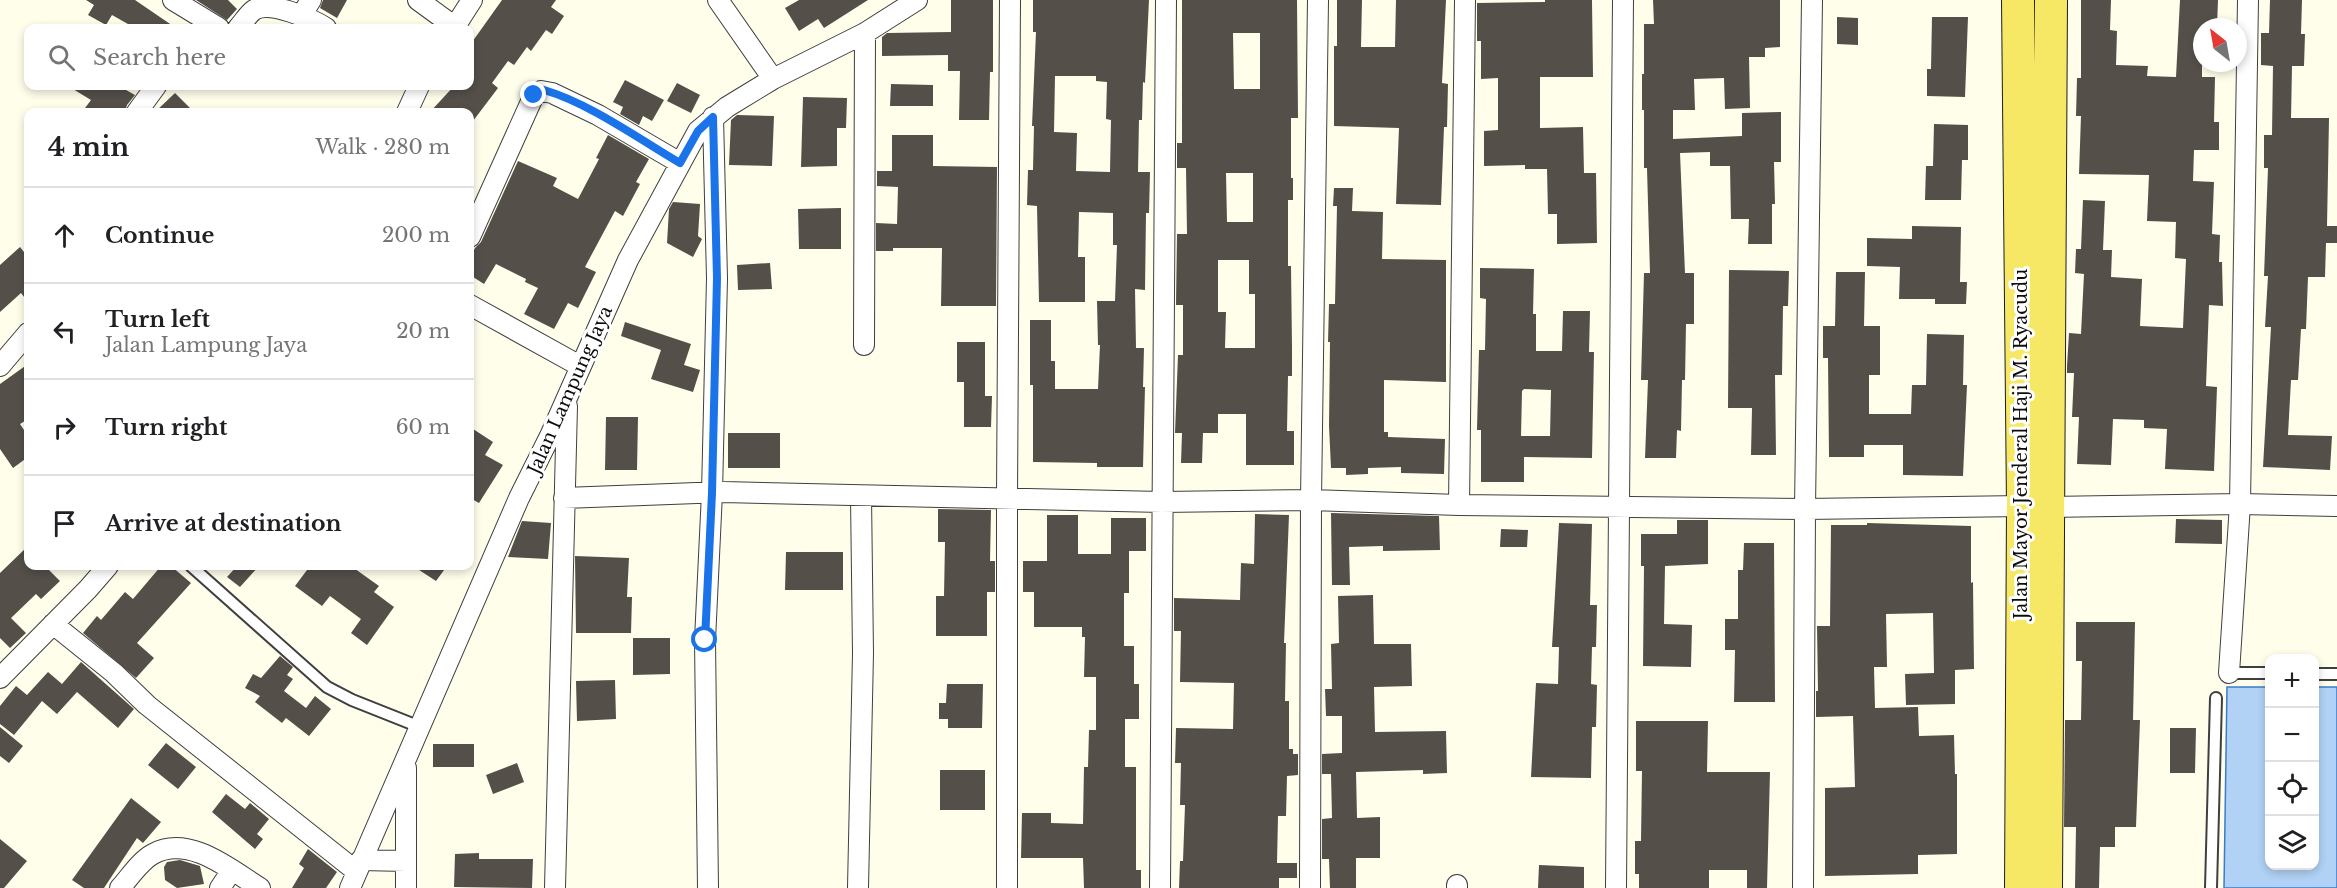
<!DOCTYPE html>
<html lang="en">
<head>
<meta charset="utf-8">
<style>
	body { margin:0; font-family:"Libre Baskerville",serif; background:#f2f2f2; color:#202124 }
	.controls { position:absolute; right:18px; bottom:18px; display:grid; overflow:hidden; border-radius:12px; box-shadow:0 3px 9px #0003 }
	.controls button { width:54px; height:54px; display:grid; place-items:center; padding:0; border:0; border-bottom:2px solid #e0e0e0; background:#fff; color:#202124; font:30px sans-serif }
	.compass { position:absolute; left:2193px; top:18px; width:54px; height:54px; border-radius:50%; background:#fff; box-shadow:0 3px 9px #0003; rotate:329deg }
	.stop { position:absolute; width:18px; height:18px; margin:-14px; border:4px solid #1a73e8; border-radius:50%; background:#fff }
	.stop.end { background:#1a73e8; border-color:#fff; box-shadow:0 2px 6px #0008 }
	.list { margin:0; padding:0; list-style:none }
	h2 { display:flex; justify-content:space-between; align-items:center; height:78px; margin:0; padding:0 24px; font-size:26px }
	h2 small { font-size:20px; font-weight:400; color:#757577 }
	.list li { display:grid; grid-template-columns:39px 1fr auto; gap:18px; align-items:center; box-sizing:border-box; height:96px; padding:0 24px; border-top:2px solid #e0e0e0 }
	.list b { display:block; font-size:22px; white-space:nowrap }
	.list p { margin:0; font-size:20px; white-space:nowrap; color:#757577 }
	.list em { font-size:20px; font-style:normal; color:#757577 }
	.icon { flex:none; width:33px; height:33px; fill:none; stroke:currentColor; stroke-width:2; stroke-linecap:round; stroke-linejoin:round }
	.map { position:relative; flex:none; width:2337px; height:888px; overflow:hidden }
	.search { position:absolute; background:#fff; box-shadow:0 3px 9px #0003; left:24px; top:24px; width:450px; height:66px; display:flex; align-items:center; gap:15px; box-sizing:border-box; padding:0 21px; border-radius:12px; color:#757577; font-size:22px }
	.panel { position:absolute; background:#fff; box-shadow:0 3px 9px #0003; left:24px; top:108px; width:450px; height:462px; border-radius:12px }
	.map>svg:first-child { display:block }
	.water { fill:#b1d2f5; stroke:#3a7cca; stroke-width:1.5 }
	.building { fill:#544f49; fill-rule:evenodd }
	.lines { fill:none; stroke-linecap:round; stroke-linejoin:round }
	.service-casing { stroke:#3f3f3f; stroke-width:14 }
	.minor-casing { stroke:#3f3f3f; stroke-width:22 }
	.primary-casing { stroke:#1d1d1d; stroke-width:34 }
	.service { stroke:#fff; stroke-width:10 }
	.minor { stroke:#fff; stroke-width:20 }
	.primary { stroke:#f6e764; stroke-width:32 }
	.route { stroke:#1a73e8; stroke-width:8 }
	.labels { text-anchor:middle; stroke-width:6; stroke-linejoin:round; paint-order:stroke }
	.street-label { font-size:18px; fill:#0c0c0c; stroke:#fff }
</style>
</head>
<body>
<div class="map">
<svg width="2337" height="888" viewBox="0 0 2337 888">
	<rect width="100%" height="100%" fill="#fffeeb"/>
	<!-- water -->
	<path class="water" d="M2227,687h42l1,179h44l1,-179h22v201h-113z"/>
	<!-- building -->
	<path class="building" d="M86,0h49l41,28h-41l-23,-13 -6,10 -18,-10 6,-10z
		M196,0h32l9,9 -10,11z
		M323,0h24l-10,18 -17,-10z
		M502,0h54l-5,7 13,9 -12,18 -6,-4 -15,21 -4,-4 -13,18 -6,-4 -16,22 6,5 -28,37v-13h-40l24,-26h16v-41z
		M799,0h69l-44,28 -6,-9 -19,12 -14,-23z
		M951,0h42v72h-3l-1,48h-30l1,-49h-12v-16l-66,1v-19l5,-4 64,-1z
		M1033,0h116l-4,83 -2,-1 -1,38h-3l-1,52h12l-1,41h-3l-1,77 -10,-1 1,59h8l-1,39h2l-2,80h-46v-4l-64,-1v-77h-3v-65h21v41h4v28h43l2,-44h-2l-1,-44h18l2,-56h-4v-32l-34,-1 -1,45h7v45h-46l-2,-96 -10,-1 1,-35h5l1,-44h-2l4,-94h-3zM1055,76h41v5l11,1 -1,37 5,1 -1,52 -34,-1 1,-38 -23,-1z
		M1182,0h115l1,118h-7v60h2v22h-5v66h3l1,82v28h-4l-1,55h7v34h-48v-51h-28v19h-15l-1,30h-21l1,-30h-7l3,-78h5v-50h-7l1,-71h10l-1,-66h-9v-25h5zM1233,33h27v56h-26zM1226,173h27v49h-26zM1218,260h31v34h6v54h-30l1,-36h-8z
		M1337,0h25l-1,47h34l1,-47h50l-4,83 6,1 -1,43h-3l-3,78 -45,-1 3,-76 -65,-2v-80h3z
		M1545,0h47l1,77h-53v51l43,-1 1,46h12l1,70 -40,1v-30h-9l-1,-45h-22v-4l-41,1v-35l14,-1v-52l-17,1v-38h-4v-38l68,-1z
		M1653,0h127v47l-15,1v9h-16l1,51 -25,1 -1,-31 -30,1 1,31h-22v29l69,-3v-23l39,-1v50h-7l1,42h-3v40h-24l1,-25h-18l-1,-53h-20v-14l-30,1 5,120h9v51h-8l-1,56h-3l-1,51 -4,-1 -1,28h-31l3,-78h-7l3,-107h6l-3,-105h-3v-58h-2v-36h2v-50h10z
		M2081,0h30l-1,30 7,1 -1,34 32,1 -1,10 29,1 4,-77h38l-1,27h-15v50h13l-1,45h5v28h-25l-1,31 21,1 -2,52 8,1 -1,27h3l1,44 -14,-1 -3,81 11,1 -3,84 -49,-2 2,-40 -23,-1v-8l-31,-1 -2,46 -34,-1 2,-47h-7l2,-44h-7v-7l2,-33 12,1 3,-60 -9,-1 1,-24h5l2,-49 22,1 -2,49h9l-1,27 31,2 -2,47 43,2 3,-69 -11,-1 1,-36 -29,-1 2,-46 -70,-1 2,-58h-5l1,-38h4z
		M2270,0h32l-1,34h4l-1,32h-12l-1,52h38l-2,108h10v17h-11l-1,34h-17l-2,52h-5l-3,51h-7l-3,55 44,1 -2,34 -67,-3 8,-140h-6l3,-51h-4l4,-108h-4v-33h8l1,-69 -12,-1v-32h8z
		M1837,17l21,1v27l-21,-1z
		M1932,17h36l-3,80 -38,-1v-27h4z
		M625,80l39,20 -12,21 -9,-5 -4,9 -19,-11 3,-7 -10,-5z
		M677,83l23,12 -9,18 -24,-12z
		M891,84l42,1v21h-43z
		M68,86h51l16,9 -8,10 -2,7h-43l9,-12z
		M175,93l19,19h-39z
		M803,97l44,1 -1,30h-9v38l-36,1z
		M737,115l37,1 -2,50 -43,-1 2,-45z
		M1934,124l34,1v35h-6l-1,40h-36l1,-34h7z
		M608,135l41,24 -13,23 4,2 -17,32 -8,-5 -30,56 11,5 -18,36 -10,-5 -14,26 -30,-15 14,-26 -13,-6 1,-3 -30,-15 -12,20 -14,-9v-17l5,-10 6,-6 37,-81 39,17 -4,8 25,13 21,-40 -3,-1z
		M892,135h41v31l64,1 -1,139h-55l1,-58h-49v3h-17v-28l21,1 1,-37 -21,-1v-15h15z
		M1334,188h19l-1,23 31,1 -1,47 64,1v122l-62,-2v52h4v5l57,2 -1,35 -43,-1v-6l-33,1v6l-22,1v-7h-15l-2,-42 1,-84h-2l1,-38h6l2,-98h-4z
		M673,202l27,2 -2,32 4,3 -9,18 -26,-14 2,-34z
		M841,208v41h-42l-1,-40z
		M1912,226l49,1 -1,55h7l-1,22h-31v-5h-36l1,-32 -33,-1v-28l45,1z
		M20,247l8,10v45l-7,-9 -21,19v-47z
		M770,263l2,26 -34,1 -1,-25z
		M1480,268l54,1 -1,45h3v37h26l1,-40h27l-1,41h5l-2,106 -68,-1v25h-43v-52h-4l2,-80h6l1,-51 -6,-1zM1524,389l27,1 -1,46h-29l1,-45z
		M1729,270l60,1 -1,35h-5l-1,69h-7l1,80h-25l1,-47h-24z
		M1836,272h29l-1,54h16v49h-11v39h42l1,-29h14l1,-51 37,1 -1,50h4l-4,91 -60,-1v-30h-39v12h-35l-1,-99h-5v-32h12z
		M625,322l66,22 -7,21 16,5 -7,22 -42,-13 10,-29 -40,-14z
		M957,342h28v54h7l-1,31h-27v-45h-7z
		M28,364v55l-8,5 8,12v21l-15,11 -13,-19v-65z
		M606,417h32l-1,53h-32z
		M470,427l23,15 -8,13 18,10 -24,38 -9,-5z
		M728,433h52v35h-52z
		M938,509l53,1 -1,51h5v31h-8v44h-51v-40h8l1,-54h-7z
		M1331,513l108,3 1,34 -57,1v-5l-34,1 1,38h-18z
		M1255,514l34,1 -5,128h2l-1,58h4v48h4v5h5v21l-11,1 -1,40h-8l-1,47h20v15h-18v10h-100l1,-27h3l2,-56h-5l1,-42h-6l1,-35 57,1 1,-46 -54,-1 1,-51h-7v-33l66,2 1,-37 13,1z
		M1047,515h31v39h33v-36h35v33h-17v42h-5v53h10v38h5v35h-14v48h11v103h5v18h-57l-1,-30h-62l1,-45h29v10l32,1 1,-57h4l1,-37h7v-53h-12l1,-40h-3v-10h-48v-35h-11v-31h24z
		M2176,519l46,1v24l-47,-1z
		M1677,520h31v44l-43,2 -1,58 28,1 -1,42 -48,-1 1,-100h-3v-32h36z
		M522,521l29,2 -3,36 -40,-2z
		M1559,523l33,1 -2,81h7l-1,42h-4l-1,37 6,1 -1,42h-4l-1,51 -60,-1 5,-94 22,1 1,-37h-7z
		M1867,523l104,3v57l2,-1 1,87 -19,1v34l-49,1 -1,-31 29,-1 -1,-60 -47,1 1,53h-13l1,41 43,-1 1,29 35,-1 1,39h2v80l-39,1v19l-93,2v-88l30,-1 -2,-71 -37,1v-26h2l-1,-65h13l1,-101h36z
		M1501,529l27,1 -1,17h-27z
		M1744,543h30l1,159h-41l1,-52h-10v-31h13v-49h5z
		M28,546v20h17l15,15 -19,18 -5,-5 -25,24 15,15 -16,15 -10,-10v-65z
		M786,552h57v38h-58z
		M575,556l54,2 -2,39h5l-1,36h-55z
		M161,566h10l20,17 -54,60 17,15 -18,20 -53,-45 14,-17 4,4 24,-28 8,7z
		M237,566h22l-19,21 -13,-10z
		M310,566h41l28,20 -5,6 20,15 -27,38 -16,-12 10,-14 -31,-23 -8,10 -27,-20z
		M413,566h34l-11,15z
		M1373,595l1,49h37l1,42 -38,1 1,45 71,-1 1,42 -24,1v-4l-67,2 1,46 23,-1v41h-24v30h-26l-1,-29h-7v-40l10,-1 -1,-44h-9v-20l20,-1v-37h-16l-1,-27h7l-1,-45 8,-1 -1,-47z
		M2076,622h59l-2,98h7l-4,107h-21v20h-15l-1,41h-24l1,-61h-12l1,-107h16l1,-59h-6z
		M633,638h37v36l-37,1z
		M280,656l13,11 -6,8 6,4 -9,12 22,17 9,-12 16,13 -22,27 -23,-18 -4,5 -27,-21 5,-6 -15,-8 8,-14 8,4z
		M81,662l53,47 -16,19 -41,-36 -20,22 -15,-13 -28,34 -14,-11v-18l16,-20 11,9 21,-23 14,12z
		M615,680l1,39 -39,2 -1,-40z
		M947,684h36l-1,44h-34v-9h-9v-16h7z
		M1636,721h72l-1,51h63l-3,116h-20v-18h-38v18h-70v-14h-4v-33h6l1,-70h-6z
		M0,727l23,19 -14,17 -9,-7z
		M2170,728h26l-1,45h-25z
		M166,743l30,24 -18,22 -30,-24z
		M433,744h41v23h-41z
		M517,763l7,19 -31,12 -7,-19z
		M940,770h45v40h-45z
		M226,794l19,15 5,-6 19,16 -12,15 6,5 -8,10 -43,-37z
		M131,798l30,24 -18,21 -6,-5 -33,50h-20l-12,-8z
		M0,839l27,22 -23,27h-4z
		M308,849l29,23 -11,16h-34l12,-20 -5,-4z
		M479,853v6h54l-1,29 -78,-1 1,-33z
		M180,860l20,6 4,18 -27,4 -12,-8 -1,-13 3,-5z
		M1539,865l45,2v21h-46z"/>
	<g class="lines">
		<!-- service casing -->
		<g class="service-casing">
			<path id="service" d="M191,566l136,121 25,13 68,27
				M2229,673h41
				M2314,674h23
				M2211,888l5,-190"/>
		</g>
		<!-- minor casing -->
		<g class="minor-casing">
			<path id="minor" d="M173,0l46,28
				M418,0l37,27
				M718,0l55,79
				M301,16l10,-16
				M238,28c5,-5 10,-14 16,-18 16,-10 58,9 72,18
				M454,28l18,-28
				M137,112l19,-26
				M407,112l12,-26
				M470,237l64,-142 7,-4 11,2 46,22 82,48
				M470,305l110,61
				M864,345l1,-312
				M0,366l28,-33
				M564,498l159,-6 439,10 149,-2 148,5 346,4 218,-3
				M1459,505l6,-505
				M2048,507l192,-3 97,2
				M53,624l61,49 33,32 209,166
				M2229,673l11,-169 8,-504
				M0,678l88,-89 20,-23
				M406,768v120
				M361,860l45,1
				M1457,885v3
				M120,888c10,-11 20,-27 33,-34 36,-20 78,16 107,34
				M220,888l12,-18
				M350,888l169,-390 31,-62 78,-176 70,-129 29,-24 46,-28 92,-46 52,-33
				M555,888l12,-482
				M708,888l-3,-248 7,-147 5,-215 -4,-161
				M858,888l5,-235 -2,-157
				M1007,888v-391l3,-497
				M1160,888l6,-888
				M1310,888l1,-388 7,-500
				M1616,888l7,-888
				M1803,888l2,-379 7,-509"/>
		</g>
		<!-- primary casing -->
		<g class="primary-casing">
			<path id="primary" d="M2018,0l5,506 -2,382
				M2046,888l5,-888"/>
		</g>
		<!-- service -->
		<use href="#service" class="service"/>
		<!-- minor -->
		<use href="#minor" class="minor"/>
		<!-- primary -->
		<use href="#primary" class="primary"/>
	</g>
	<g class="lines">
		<!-- route -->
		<path class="route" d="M534,95l10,-5c45,13 95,49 136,73l18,-32 15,-14 4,161 -5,215 -7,147"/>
	</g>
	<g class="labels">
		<!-- street labels -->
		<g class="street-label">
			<text transform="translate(570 390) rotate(-66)" y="6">Jalan Lampung Jaya</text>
			<text transform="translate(2021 444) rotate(-90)" y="6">Jalan Mayor Jenderal Haji M. Ryacudu</text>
		</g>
	</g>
</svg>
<div class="controls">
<button>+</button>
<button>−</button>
<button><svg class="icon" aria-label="locate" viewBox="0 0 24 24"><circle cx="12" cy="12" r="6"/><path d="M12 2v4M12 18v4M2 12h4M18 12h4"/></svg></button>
<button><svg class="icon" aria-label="layers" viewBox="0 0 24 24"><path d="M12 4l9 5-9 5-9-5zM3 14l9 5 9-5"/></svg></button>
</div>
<svg class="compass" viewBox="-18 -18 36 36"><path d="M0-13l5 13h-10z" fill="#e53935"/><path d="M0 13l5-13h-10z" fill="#757577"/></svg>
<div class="stop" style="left:705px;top:640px"></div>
<div class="stop end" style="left:534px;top:95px"></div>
<div class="search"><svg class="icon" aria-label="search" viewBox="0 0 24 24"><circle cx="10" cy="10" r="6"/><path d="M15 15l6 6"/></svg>Search here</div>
<section class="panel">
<h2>4 min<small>Walk · 280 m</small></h2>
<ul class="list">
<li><svg class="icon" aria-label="ahead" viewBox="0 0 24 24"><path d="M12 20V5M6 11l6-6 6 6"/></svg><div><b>Continue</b></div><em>200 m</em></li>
<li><svg class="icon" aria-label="left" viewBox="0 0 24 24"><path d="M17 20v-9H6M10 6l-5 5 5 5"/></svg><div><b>Turn left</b><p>Jalan Lampung Jaya</p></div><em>20 m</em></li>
<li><svg class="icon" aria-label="right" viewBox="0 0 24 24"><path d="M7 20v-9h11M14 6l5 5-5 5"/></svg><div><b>Turn right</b></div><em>60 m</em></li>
<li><svg class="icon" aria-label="arrive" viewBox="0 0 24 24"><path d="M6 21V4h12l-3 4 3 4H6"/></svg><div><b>Arrive at destination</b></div></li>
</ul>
</section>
</div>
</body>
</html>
